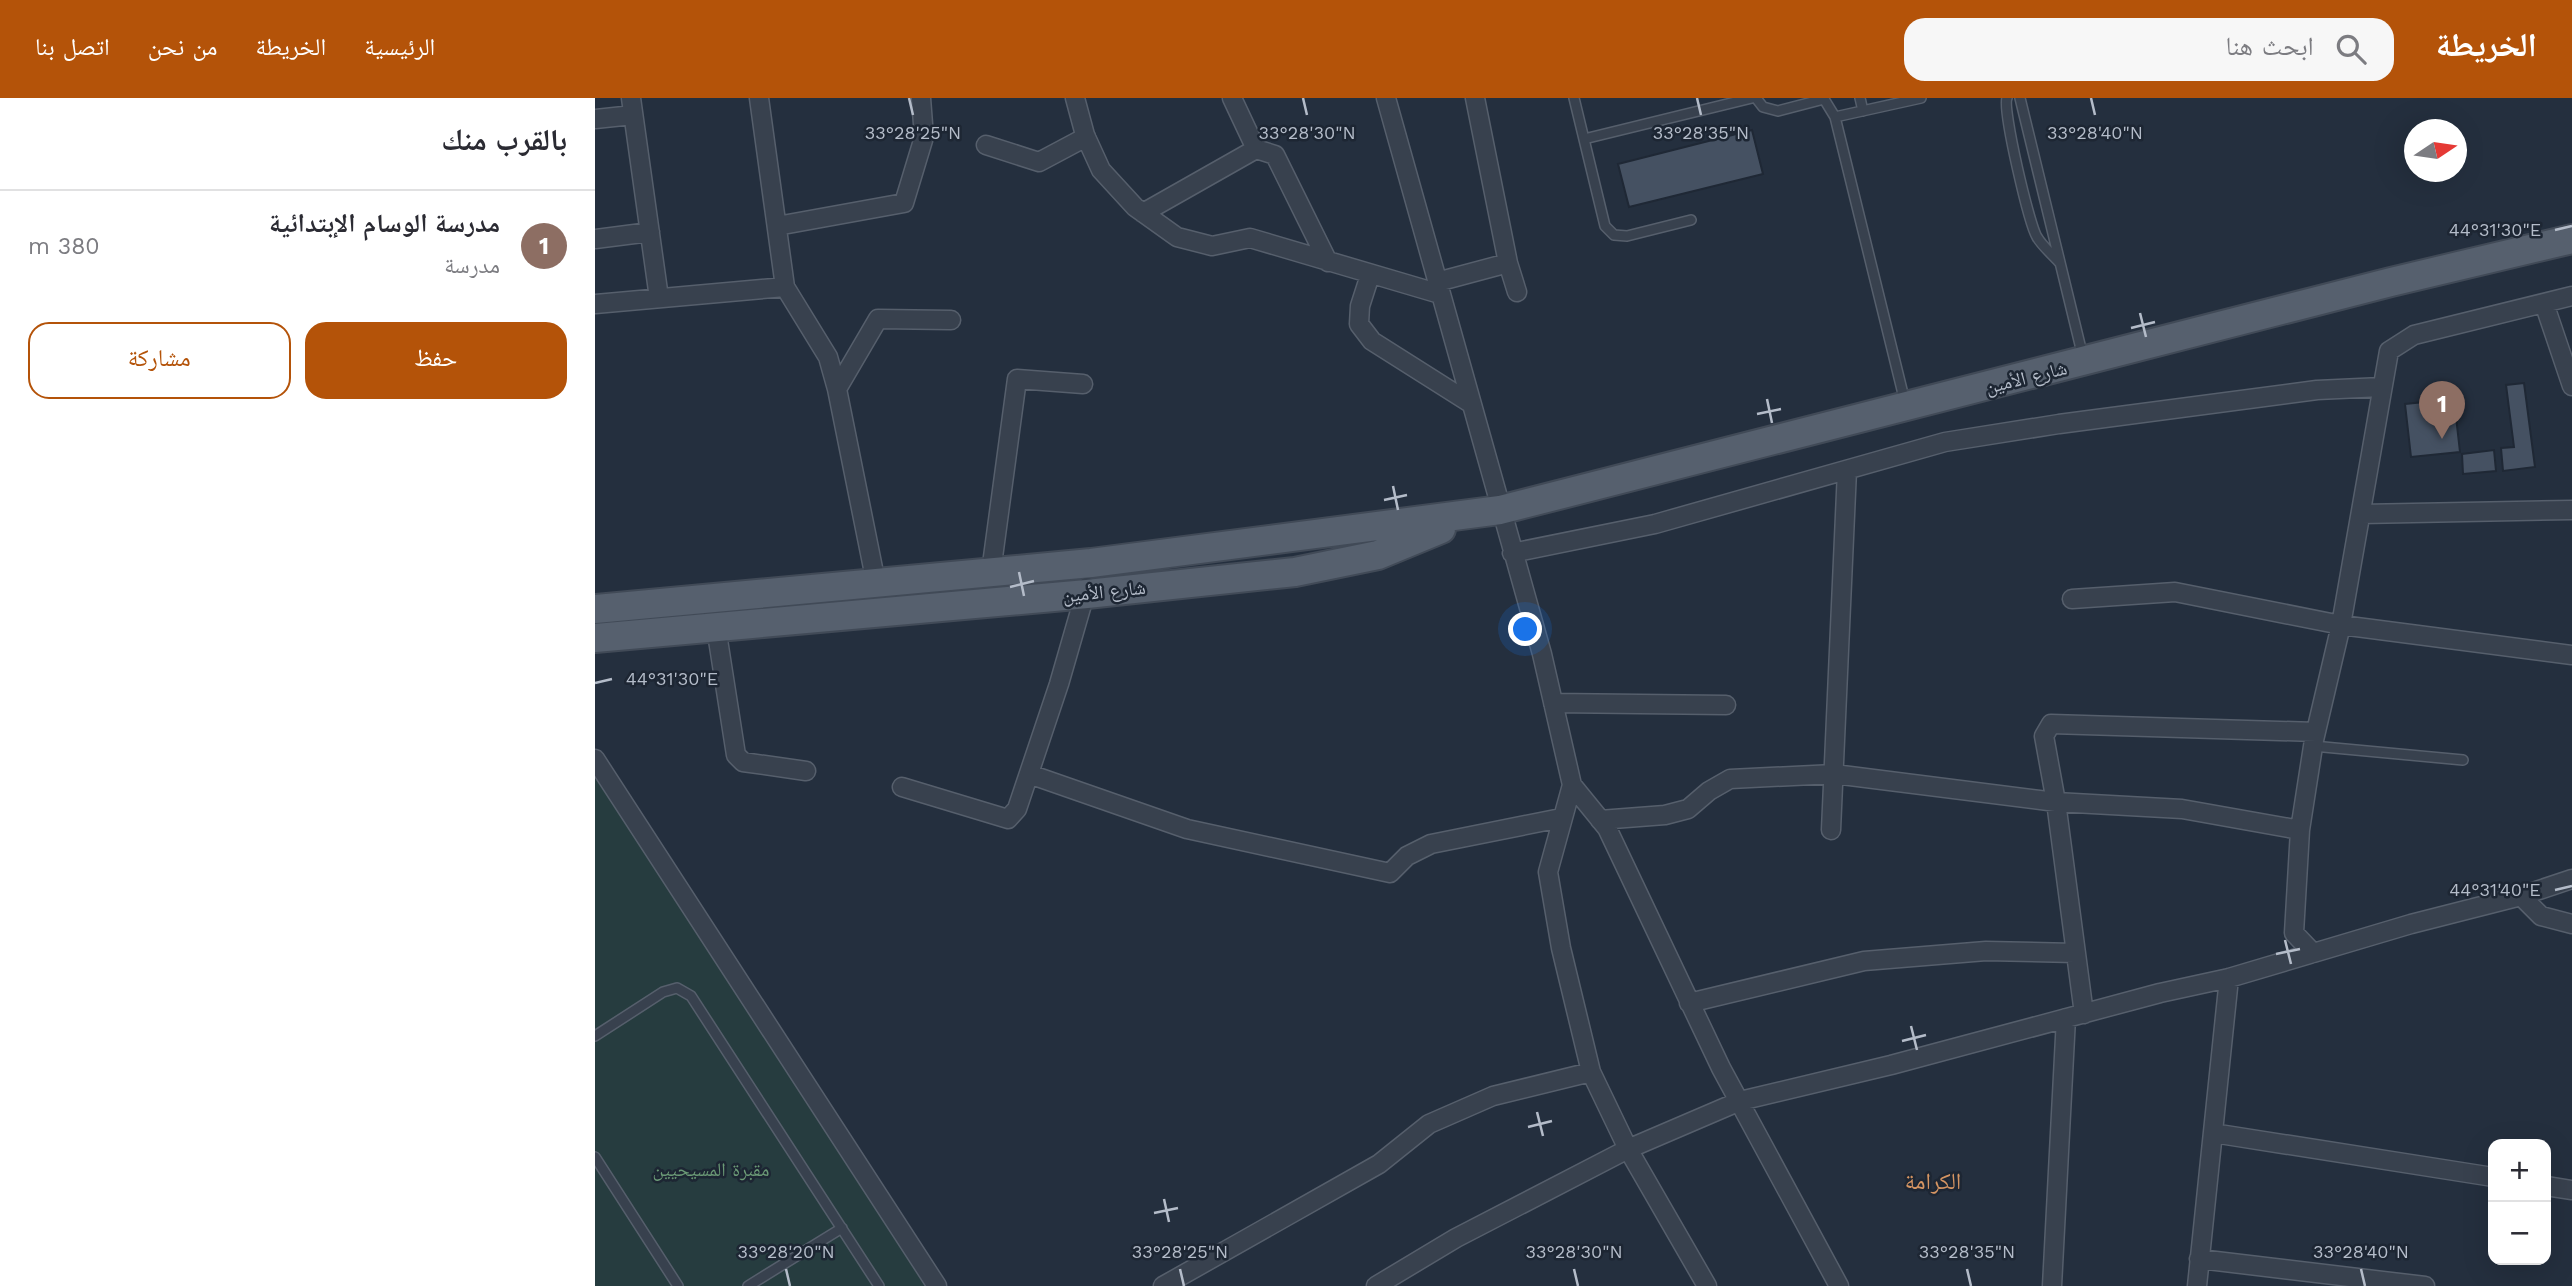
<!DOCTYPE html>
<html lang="ar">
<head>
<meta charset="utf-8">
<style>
	body { margin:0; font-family:"Work Sans","Noto Naskh Arabic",sans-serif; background:#f7f7f7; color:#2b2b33; direction:rtl }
	.controls { position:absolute; right:21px; bottom:21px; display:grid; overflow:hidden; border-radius:14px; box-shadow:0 7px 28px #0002 }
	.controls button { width:63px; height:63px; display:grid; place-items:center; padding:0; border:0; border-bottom:2px solid #e1e1e2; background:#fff; color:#2b2b33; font:35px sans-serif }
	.compass { position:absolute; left:1809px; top:21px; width:63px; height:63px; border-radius:50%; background:#fff; box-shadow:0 7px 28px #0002; rotate:77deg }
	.you { position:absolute; left:931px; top:532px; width:24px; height:24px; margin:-18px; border:5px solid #fff; border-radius:50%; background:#1a73e8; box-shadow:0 0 0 10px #1a73e833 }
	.badge { display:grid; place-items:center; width:46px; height:46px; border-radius:50%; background:#b45309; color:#fff; font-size:23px; font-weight:700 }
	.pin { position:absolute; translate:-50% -58px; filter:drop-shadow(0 2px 4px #0008) }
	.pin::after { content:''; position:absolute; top:37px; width:24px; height:21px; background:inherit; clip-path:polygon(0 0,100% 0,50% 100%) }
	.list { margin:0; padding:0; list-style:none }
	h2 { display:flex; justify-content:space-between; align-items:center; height:91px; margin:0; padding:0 28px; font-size:30px }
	h2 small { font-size:23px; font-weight:400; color:#7c7c81 }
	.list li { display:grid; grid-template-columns:46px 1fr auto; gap:21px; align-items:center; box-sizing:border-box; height:112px; padding:0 28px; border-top:2px solid #e1e1e2 }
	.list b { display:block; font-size:26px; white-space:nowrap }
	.list p { margin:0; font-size:23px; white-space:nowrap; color:#7c7c81 }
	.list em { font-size:23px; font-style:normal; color:#7c7c81 }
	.actions { display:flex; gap:14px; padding:21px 28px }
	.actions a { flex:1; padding:16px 0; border:2px solid #b45309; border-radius:21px; text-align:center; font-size:24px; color:#b45309 }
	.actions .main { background:#b45309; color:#fff }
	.icon { flex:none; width:38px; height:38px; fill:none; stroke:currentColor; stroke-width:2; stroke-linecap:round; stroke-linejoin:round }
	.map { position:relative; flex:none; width:1977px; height:1188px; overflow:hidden; direction:ltr }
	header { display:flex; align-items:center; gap:42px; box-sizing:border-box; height:98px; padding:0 35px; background:#b45309; color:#fff }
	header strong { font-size:33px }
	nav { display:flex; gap:38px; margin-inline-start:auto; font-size:24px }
	.search { width:490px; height:63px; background:#f7f7f7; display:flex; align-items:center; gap:18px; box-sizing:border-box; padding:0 24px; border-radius:21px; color:#7c7c81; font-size:26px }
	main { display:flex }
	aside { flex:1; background:#fff }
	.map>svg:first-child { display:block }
	.green { fill:#263c3f }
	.building { fill:#455162; stroke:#1f2835; stroke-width:2 }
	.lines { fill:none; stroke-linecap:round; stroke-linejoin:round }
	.lane-casing { stroke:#565f6c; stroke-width:12 }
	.street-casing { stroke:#565f6c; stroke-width:21 }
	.primary-casing { stroke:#414a57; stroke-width:32 }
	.lane { stroke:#38414e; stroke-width:9 }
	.street { stroke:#38414e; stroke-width:18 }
	.primary { stroke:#56606e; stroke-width:28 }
	.ticks { fill:none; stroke:#b4bcc9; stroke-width:2.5 }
	.labels { text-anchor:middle; stroke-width:5; stroke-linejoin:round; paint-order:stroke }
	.street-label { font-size:19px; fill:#b4bcc9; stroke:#1d2633 }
	.park-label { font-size:19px; fill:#6b9a76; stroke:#1d2633 }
	.quarter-label { font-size:23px; fill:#d59563; stroke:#1d2633 }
	.ticks-label { font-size:18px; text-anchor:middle; fill:#b4bcc9; stroke:#1d2633; stroke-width:5; stroke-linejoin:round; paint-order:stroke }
</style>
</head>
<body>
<header>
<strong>الخريطة</strong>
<div class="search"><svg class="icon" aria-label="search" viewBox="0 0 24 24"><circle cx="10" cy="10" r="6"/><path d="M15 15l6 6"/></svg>ابحث هنا</div>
<nav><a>الرئيسية</a><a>الخريطة</a><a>من نحن</a><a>اتصل بنا</a></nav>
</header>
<main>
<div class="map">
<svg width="1977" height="1188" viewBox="0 0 1977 1188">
	<rect width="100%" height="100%" fill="#242f3e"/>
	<!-- green -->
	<path class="green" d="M0,677l330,511h-330z"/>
	<!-- building -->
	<path class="building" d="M1157,32l11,44 -134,33 -11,-43z
		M1929,285l11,84 -32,4 -2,-23 13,-1 -8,-62z
		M1859,301l6,53 -49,5 -6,-53z
		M1899,352l2,21 -33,3 -1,-20z"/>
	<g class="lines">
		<!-- lane casing -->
		<g class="lane-casing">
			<path id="lane" d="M979,0l31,128 9,9 13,1 64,-16
				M1161,0l7,9 15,4 46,-12 11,18 70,285
				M1265,0l3,13
				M1412,0c-5,11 22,126 30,139 5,9 15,17 22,25
				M1425,0l63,259
				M1240,19l86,-19
				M989,41l168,-41
				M1718,648l150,14
				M0,938l68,-44 14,-4 14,8 188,290
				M0,1059l83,129
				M153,1188l94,-58"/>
		</g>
		<!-- street casing -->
		<g class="street-casing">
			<path id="street" d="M36,0l28,200
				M164,0l26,189 43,70 9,32 39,194
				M480,0l10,37 16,35 34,37 42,30 35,9 38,-8 190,56
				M637,0l24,51 19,6 53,107
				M791,0l156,556 30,131 35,43 114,240 118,218
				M880,0l33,165 9,29
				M0,21l38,-4
				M391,47l53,17 47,-25
				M548,115l113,-64
				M182,128l127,-23 20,-66 -3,-39
				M0,141l55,-7
				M775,177l-10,31 -1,18 13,17 98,62
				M842,184l71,-19
				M1949,205l28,83
				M0,206l190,-17
				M242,291l41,-70 73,1
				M1766,416l211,-4
				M917,455l143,-29 290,-82 114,-18 258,-34 65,-3
				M396,474l26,-193 66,5
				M1477,501l103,-7 166,33 231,30
				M121,529l20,128 7,7 63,9
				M958,605l173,2
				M0,661l342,527
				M434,676l158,55 203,44 17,-17 24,-12 130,-26
				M977,687l-24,87 13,76 30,124 37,77 79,137
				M307,689l106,32 9,-10 42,-125 28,-97
				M1005,722l65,-5 23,-6 21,-18 21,-12 104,-5 222,28 126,7 118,21
				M1236,732l16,-360
				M1926,798l20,20 31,8
				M1718,855l-19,-20 6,-103 14,-90 27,-115 48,-274 25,-16 158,-39
				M1094,905l175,-42 122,-10 89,2
				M1489,916l-28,-212 -12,-66 7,-12 265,8
				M1618,1035l280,44
				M1951,1088l26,4
				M1604,1161l226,27
				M568,1188l216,-122 50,-40 64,-28 98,-24
				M781,1188l80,-48 172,-89 112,-48 151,-36 269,-72 69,-15 182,-54 110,-28 51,-17
				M1457,1188l14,-268
				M1602,1188l32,-308"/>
		</g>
		<!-- primary casing -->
		<g class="primary-casing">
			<path id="primary" d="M0,511l496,-46 409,-53 891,-228 181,-43
				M0,540l492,-44 208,-22 83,-17 63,-26"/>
		</g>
		<!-- lane -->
		<use href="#lane" class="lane"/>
		<!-- street -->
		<use href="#street" class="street"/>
		<!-- primary -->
		<use href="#primary" class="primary"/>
	</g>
	<!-- ticks -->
	<path class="ticks" d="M314,0l4,17M708,0l4,17M1102,0l4,17M1496,0l4,17M1960,132l17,-4M1545,215l6,24M1536,230l24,-6M1172,301l5,24M1162,316l24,-5M798,388l5,24M789,402l23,-5M424,474l5,24M415,489l24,-6M0,585l17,-4M1960,792l17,-4M1690,842l6,24M1681,856l24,-5M1316,928l6,24M1307,943l24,-6M942,1014l6,24M933,1029l24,-6M569,1101l5,23M559,1115l24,-5M191,1171l4,17M585,1171l4,17M979,1171l4,17M1372,1171l4,17M1766,1171l4,17"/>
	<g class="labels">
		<!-- street labels -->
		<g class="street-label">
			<text transform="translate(1431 279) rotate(-14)" y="7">شارع الأمين</text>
			<text transform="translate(509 493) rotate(-6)" y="7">شارع الأمين</text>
		</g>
		<!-- park labels -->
		<g class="park-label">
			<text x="116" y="1078">مقبرة المسيحيين</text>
		</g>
		<!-- quarter labels -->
		<g class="quarter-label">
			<text x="1338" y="1091">الكرامة</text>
		</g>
	</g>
	<g class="ticks-label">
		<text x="318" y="41">33°28'25"N</text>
		<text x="712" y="41">33°28'30"N</text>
		<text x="1106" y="41">33°28'35"N</text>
		<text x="1500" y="41">33°28'40"N</text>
		<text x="1900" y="138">44°31'30"E</text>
		<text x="77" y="587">44°31'30"E</text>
		<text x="1900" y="798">44°31'40"E</text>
		<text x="191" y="1160">33°28'20"N</text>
		<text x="585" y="1160">33°28'25"N</text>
		<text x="979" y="1160">33°28'30"N</text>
		<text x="1372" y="1160">33°28'35"N</text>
		<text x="1766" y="1160">33°28'40"N</text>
	</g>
</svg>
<div class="controls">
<button>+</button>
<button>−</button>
</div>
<svg class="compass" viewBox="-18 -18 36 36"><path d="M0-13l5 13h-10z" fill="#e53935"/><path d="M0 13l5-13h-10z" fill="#7c7c81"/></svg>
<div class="you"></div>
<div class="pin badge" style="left:1847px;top:341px;background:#8d6e63">1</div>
</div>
<aside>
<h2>بالقرب منك<small></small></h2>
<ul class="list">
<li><span class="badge" style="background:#8d6e63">1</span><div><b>مدرسة الوسام الإبتدائية</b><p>مدرسة</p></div><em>380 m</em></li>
</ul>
<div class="actions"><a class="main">حفظ</a><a>مشاركة</a></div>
</aside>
</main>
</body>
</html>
